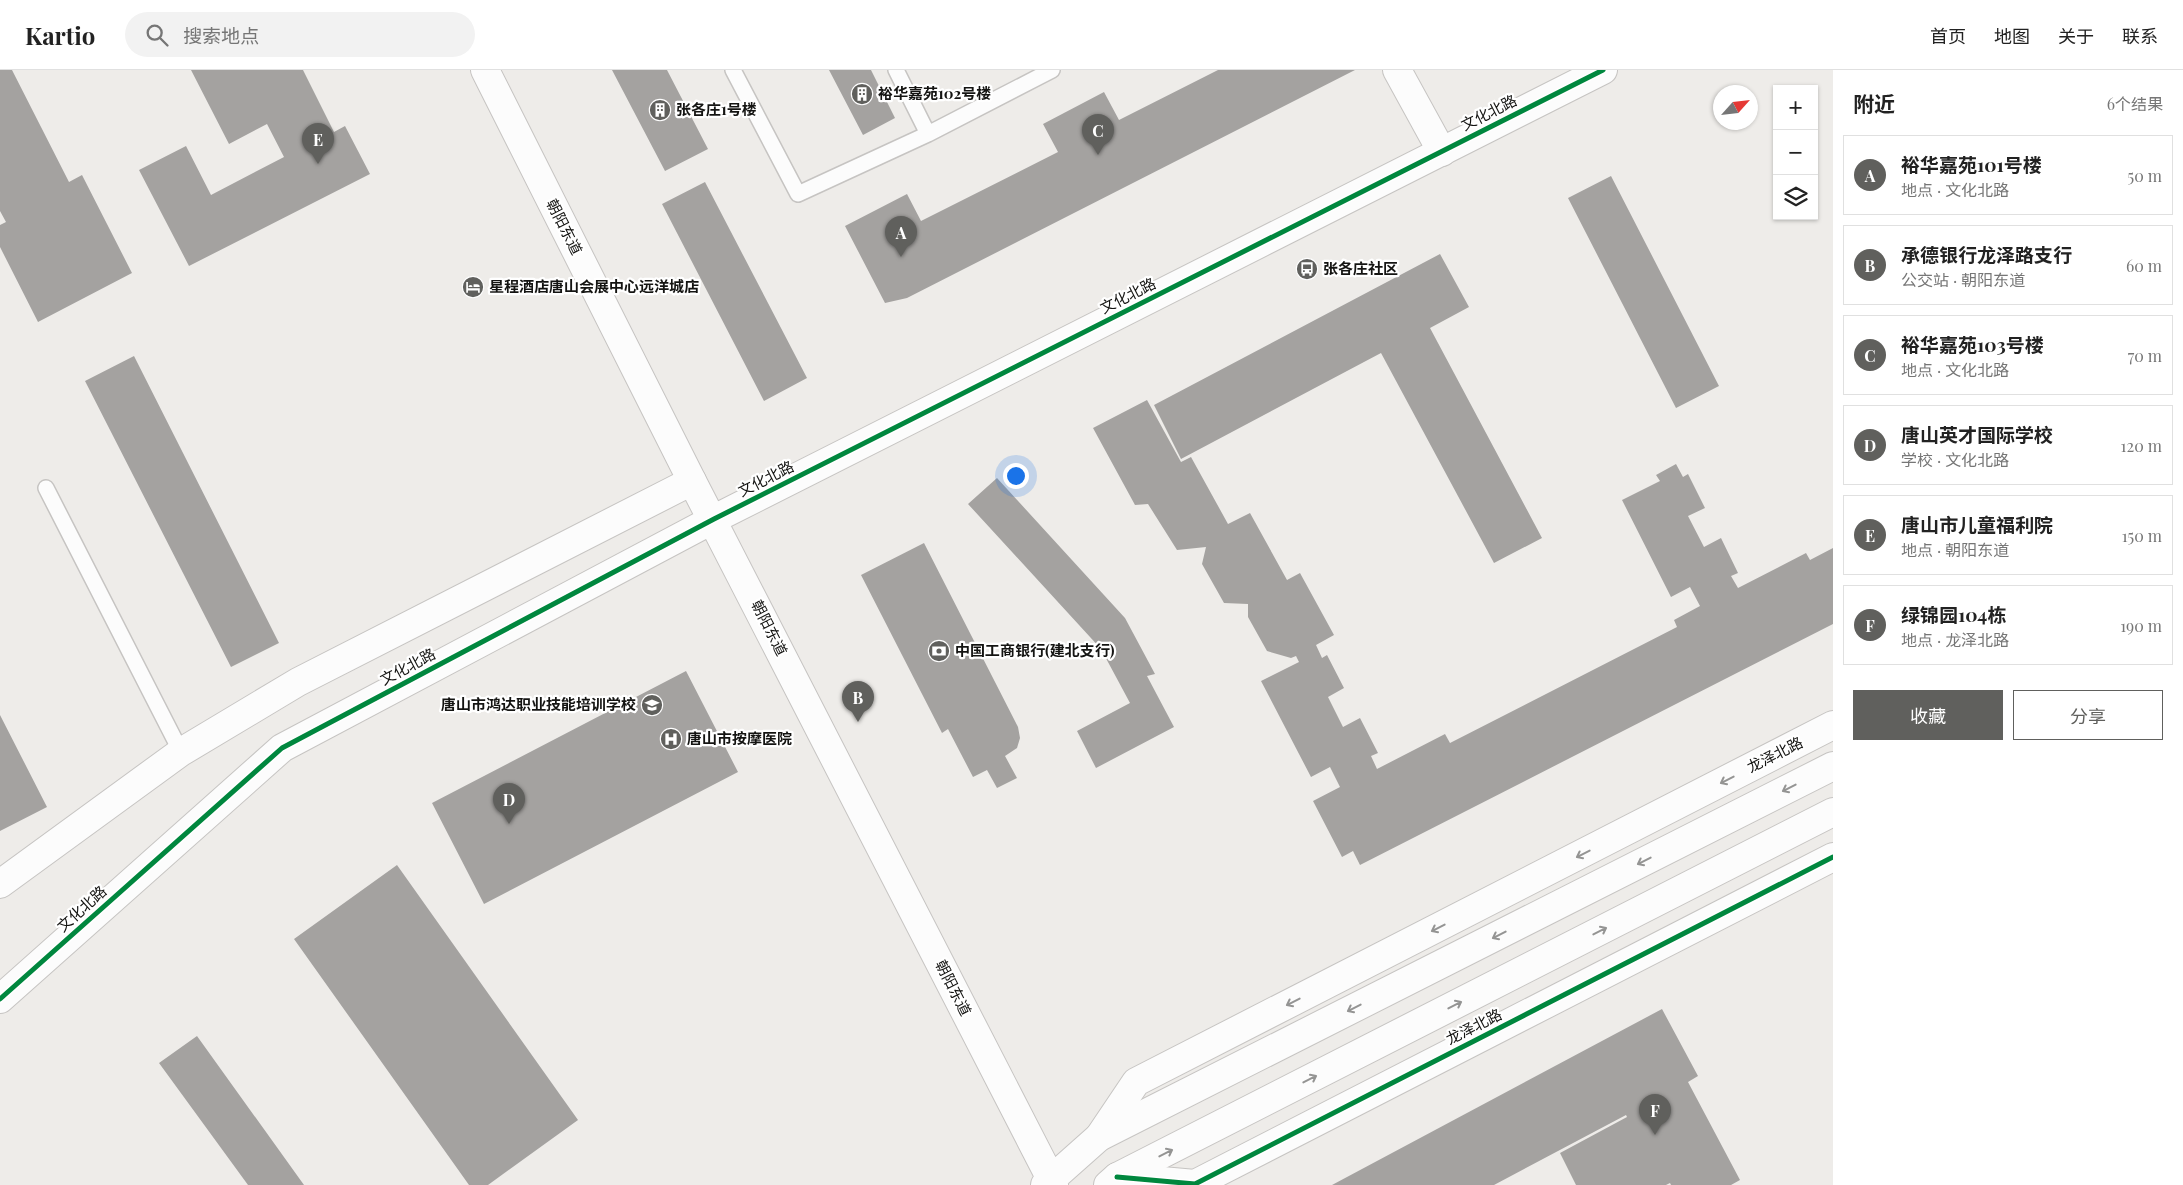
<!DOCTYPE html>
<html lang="zh">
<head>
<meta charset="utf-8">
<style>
	body { margin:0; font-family:"Playfair Display","Noto Sans SC",serif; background:#f2f2f2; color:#222 }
	.controls { position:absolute; right:15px; top:15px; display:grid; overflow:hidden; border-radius:0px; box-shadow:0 1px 4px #0004 }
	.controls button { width:45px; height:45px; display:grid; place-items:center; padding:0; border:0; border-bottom:1px solid #e0e0e0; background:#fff; color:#222; font:25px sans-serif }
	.compass { position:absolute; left:1713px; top:15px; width:45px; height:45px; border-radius:50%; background:#fff; box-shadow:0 1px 4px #0004; rotate:63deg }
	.you { position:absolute; left:1015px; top:405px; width:18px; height:18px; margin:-12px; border:4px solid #fff; border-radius:50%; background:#1a73e8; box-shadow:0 0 0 8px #1a73e833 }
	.badge { display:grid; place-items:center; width:32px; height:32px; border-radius:50%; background:#60605d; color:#fff; font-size:16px; font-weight:700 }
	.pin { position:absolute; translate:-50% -41px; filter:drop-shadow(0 1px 2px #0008) }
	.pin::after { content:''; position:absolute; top:26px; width:18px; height:15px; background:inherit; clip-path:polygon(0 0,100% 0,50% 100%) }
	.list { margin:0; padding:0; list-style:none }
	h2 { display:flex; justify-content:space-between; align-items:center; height:65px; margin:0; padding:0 20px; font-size:21px }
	h2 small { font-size:16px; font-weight:400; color:#767676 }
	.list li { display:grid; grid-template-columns:32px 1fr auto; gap:15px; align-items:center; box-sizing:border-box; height:80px; margin:0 10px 10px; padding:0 10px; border:1px solid #e0e0e0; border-radius:0px }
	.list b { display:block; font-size:19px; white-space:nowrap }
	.list p { margin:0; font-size:16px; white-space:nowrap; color:#767676 }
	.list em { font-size:16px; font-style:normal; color:#767676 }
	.actions { display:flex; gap:10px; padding:15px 20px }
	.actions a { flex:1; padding:11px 0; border:1px solid #60605d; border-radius:0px; text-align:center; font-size:18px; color:#60605d }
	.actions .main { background:#60605d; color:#fff }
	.icon { flex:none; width:28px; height:28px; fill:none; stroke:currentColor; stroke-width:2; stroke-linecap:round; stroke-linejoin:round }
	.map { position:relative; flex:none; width:1833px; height:1115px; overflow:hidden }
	header { display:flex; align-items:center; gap:30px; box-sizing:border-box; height:70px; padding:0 25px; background:#fff; border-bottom:1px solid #e0e0e0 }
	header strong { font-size:24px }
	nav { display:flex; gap:28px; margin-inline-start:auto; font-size:18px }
	.search { width:350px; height:45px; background:#f2f2f2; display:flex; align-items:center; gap:12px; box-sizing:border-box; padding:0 18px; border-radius:28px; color:#767676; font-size:19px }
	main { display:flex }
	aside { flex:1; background:#fff }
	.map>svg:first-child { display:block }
	.building { fill:#a4a2a0 }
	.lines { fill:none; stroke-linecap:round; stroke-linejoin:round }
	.lane-casing { stroke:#c6c4c2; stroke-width:18 }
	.street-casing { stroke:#c6c4c2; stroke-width:30 }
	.secondary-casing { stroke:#c6c4c2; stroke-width:30 }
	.lane { stroke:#fcfcfc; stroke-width:15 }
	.street { stroke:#fcfcfc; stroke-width:28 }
	.secondary { stroke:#fcfcfc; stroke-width:28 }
	.cycleway-casing { stroke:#fff; stroke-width:8 }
	.cycleway { stroke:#00873e; stroke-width:5 }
	.oneway { stroke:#949493 }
	.labels { text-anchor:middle; stroke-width:4.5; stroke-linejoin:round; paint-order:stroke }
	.poi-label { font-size:15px; font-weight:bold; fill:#141412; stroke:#fff; text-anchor:start }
	.street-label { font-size:15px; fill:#141412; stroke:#fff }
</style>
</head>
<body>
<header>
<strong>Kartio</strong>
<div class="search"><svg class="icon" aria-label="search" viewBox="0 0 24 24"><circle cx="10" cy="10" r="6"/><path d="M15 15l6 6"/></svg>搜索地点</div>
<nav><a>首页</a><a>地图</a><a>关于</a><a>联系</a></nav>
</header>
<main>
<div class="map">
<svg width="1833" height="1115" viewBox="0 0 1833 1115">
	<rect width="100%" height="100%" fill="#eeece9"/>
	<!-- building -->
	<path class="building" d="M0,0h12l57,112 13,-7 50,98 -94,49 -38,-75v-22l6,-3 -6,-11z
		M191,0h112l31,62 11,-6 25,48 -181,92 -50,-96 47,-24 25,49 73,-38 -17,-33 -38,20z
		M612,0h55l41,79 -43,22z
		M829,0h42l24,48 -32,17z
		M1218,0h137l-448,228 -22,5 -40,-77 62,-32 14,27 137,-69 -15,-28 61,-32 15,28z
		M1611,106l108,210 -43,22 -108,-210z
		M705,112l102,196 -43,23 -102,-197z
		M1440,184l29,53 -39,21 112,210 -48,25 -113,-210 -200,106 -27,-54z
		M134,286l145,287 -48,24 -146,-286z
		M1147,330l34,62 10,-5 37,67 22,-11 37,67 13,-7 34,62 -18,10 6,13 5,-3 17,33 -16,9 15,30 17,-9 18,35 -7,3 6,13 68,-35 5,9 227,-116 -3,-7 26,-14 -10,-19 -19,10 -49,-97 38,-19 -4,-6 20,-11 7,13 5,-3 17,34 -17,8 16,31 17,-9 17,35 -7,3 7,12 68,-35 4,7 23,-12v76l-473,241 -7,-14 -11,6 -29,-56 27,-14 -10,-20 -19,10 -50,-96 38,-19 -3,-6 -5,2 -24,-7 -19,-34v-13l-24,-1 -22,-39 4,-17 -29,3 -29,-46 -13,1 -42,-77z
		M997,408l128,140 30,56 -8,2 27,51 -78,41 -19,-37 53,-28 -29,-54 -133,-145z
		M924,473l94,184 2,11 -3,10 -12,8 12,22 -20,10 -10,-18 -14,7 -25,-48 -6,4 -81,-158z
		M686,601l52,101 -254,132 -52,-101z
		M0,645l47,92 -47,24z
		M397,795l181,255 -90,65h-19l-175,-246z
		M1662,939l36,67 -10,6 52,98 -9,5h-60l-1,-2 -4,2h-90l-16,-32 67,-36 -1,-2 -132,70h-162z
		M197,966l107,149h-56l-89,-122z"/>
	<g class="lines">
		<!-- lane casing -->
		<g class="lane-casing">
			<path id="lane" d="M733,0l65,124 130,-60 124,-64
				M896,0l32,64
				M46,418l135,264"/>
		</g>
		<!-- street casing -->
		<g class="street-casing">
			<path id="street" d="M1397,0l45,82
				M0,814l181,-132 117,-70 394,-201
				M1099,1067l37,-55 697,-357
				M1117,1107l78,7 638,-327"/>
		</g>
		<!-- secondary casing -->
		<g class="secondary-casing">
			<path id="secondary" d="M485,0l207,411 362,704
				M0,929l282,-251 432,-229 889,-449
				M1045,1115l54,-48 734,-371
				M1108,1115l9,-8 716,-365"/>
		</g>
		<!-- lane -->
		<use href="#lane" class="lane"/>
		<!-- street -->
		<use href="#street" class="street"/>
		<!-- secondary -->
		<use href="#secondary" class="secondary"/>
		<!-- cycleway casing -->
		<g class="cycleway-casing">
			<path id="cycleway" d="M0,929l282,-251 432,-229 889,-449
				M1117,1107l78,7 638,-327"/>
		</g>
		<!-- cycleway -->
		<use href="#cycleway" class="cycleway"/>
	</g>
	<!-- one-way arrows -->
	<defs><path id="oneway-shaft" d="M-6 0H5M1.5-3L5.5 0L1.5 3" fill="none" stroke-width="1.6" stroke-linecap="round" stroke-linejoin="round" transform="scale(1.25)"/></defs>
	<g class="oneway">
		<use href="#oneway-shaft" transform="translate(1727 710) rotate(153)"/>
		<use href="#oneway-shaft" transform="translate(1789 718) rotate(153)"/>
		<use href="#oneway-shaft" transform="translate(1583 784) rotate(153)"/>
		<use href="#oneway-shaft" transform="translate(1644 791) rotate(153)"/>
		<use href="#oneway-shaft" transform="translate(1438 858) rotate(153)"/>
		<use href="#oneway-shaft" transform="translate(1600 861) rotate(-27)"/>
		<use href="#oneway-shaft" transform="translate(1499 865) rotate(153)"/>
		<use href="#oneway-shaft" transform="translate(1293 932) rotate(153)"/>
		<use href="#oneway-shaft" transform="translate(1455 935) rotate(-27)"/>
		<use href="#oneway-shaft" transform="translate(1354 938) rotate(153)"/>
		<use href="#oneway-shaft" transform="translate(1310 1009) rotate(-27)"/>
		<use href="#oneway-shaft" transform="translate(1166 1083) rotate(-27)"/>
	</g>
	<!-- icons -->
	<defs>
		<g id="building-disc" transform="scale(1.125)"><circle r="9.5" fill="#60605d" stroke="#fff"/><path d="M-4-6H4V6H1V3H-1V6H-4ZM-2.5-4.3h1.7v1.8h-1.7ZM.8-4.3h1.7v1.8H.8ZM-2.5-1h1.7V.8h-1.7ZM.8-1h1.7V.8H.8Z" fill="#fff"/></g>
		<g id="bus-disc" transform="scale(1.125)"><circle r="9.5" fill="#60605d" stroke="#fff"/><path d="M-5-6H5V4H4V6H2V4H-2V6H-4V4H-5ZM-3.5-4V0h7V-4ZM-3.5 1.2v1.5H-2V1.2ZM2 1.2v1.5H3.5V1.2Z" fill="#fff"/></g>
		<g id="hotel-disc" transform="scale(1.125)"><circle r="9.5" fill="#60605d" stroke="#fff"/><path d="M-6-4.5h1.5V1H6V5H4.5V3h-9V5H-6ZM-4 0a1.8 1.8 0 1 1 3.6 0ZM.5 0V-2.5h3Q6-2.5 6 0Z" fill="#fff"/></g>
		<g id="bank-disc" transform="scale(1.125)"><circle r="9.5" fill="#60605d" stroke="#fff"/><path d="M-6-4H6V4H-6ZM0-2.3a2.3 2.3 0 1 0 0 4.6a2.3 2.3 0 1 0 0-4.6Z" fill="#fff"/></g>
		<g id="school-disc" transform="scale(1.125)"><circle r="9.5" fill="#60605d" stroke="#fff"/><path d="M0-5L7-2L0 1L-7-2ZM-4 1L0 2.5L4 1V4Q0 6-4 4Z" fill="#fff"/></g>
		<g id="hospital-disc" transform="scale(1.125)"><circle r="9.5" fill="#60605d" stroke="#fff"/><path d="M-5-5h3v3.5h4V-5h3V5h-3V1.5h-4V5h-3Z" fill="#fff"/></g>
	</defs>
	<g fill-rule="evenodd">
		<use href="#building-disc" x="862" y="24"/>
		<use href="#building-disc" x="660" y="40"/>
		<use href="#bus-disc" x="1307" y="199"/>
		<use href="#hotel-disc" x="473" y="217"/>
		<use href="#bank-disc" x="939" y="581"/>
		<use href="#school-disc" x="652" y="635"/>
		<use href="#hospital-disc" x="671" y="669"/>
	</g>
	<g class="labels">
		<!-- poi labels -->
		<g class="poi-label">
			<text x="878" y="29">裕华嘉苑102号楼</text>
			<text x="676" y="45">张各庄1号楼</text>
			<text x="1323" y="204">张各庄社区</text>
			<text x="489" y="222">星程酒店唐山会展中心远洋城店</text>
			<text x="955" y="586">中国工商银行(建北支行)</text>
			<text x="636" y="640" text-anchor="end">唐山市鸿达职业技能培训学校</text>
			<text x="687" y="674">唐山市按摩医院</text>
		</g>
		<!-- street labels -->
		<g class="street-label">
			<text transform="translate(1489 43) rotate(-27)" y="5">文化北路</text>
			<text transform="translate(564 157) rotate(63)" y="5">朝阳东道</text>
			<text transform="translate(1128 226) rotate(-27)" y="5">文化北路</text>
			<text transform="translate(766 409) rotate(-27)" y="5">文化北路</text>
			<text transform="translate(769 558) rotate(63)" y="5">朝阳东道</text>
			<text transform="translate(408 597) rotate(-28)" y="5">文化北路</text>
			<text transform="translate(1775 685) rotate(-27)" y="5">龙泽北路</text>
			<text transform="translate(82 839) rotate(-42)" y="5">文化北路</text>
			<text transform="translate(953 918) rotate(63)" y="5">朝阳东道</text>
			<text transform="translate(1474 957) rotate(-27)" y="5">龙泽北路</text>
		</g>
	</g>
</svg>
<div class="controls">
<button>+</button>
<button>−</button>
<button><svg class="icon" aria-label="layers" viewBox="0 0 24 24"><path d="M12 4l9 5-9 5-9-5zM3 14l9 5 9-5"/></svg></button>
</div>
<svg class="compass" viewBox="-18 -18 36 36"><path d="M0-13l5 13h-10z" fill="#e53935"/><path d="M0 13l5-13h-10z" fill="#767676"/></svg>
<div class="you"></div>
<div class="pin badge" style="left:901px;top:187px">A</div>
<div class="pin badge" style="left:858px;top:652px">B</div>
<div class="pin badge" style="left:1098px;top:85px">C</div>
<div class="pin badge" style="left:509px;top:754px">D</div>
<div class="pin badge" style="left:318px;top:94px">E</div>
<div class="pin badge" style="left:1655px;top:1065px">F</div>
</div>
<aside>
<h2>附近<small>6个结果</small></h2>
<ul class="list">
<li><span class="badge">A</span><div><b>裕华嘉苑101号楼</b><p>地点 · 文化北路</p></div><em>50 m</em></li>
<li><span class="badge">B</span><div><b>承德银行龙泽路支行</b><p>公交站 · 朝阳东道</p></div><em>60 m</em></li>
<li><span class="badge">C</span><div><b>裕华嘉苑103号楼</b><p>地点 · 文化北路</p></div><em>70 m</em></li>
<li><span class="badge">D</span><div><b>唐山英才国际学校</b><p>学校 · 文化北路</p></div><em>120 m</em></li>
<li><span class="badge">E</span><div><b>唐山市儿童福利院</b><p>地点 · 朝阳东道</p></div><em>150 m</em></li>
<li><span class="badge">F</span><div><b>绿锦园104栋</b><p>地点 · 龙泽北路</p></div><em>190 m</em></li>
</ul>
<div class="actions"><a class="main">收藏</a><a>分享</a></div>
</aside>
</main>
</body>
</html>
